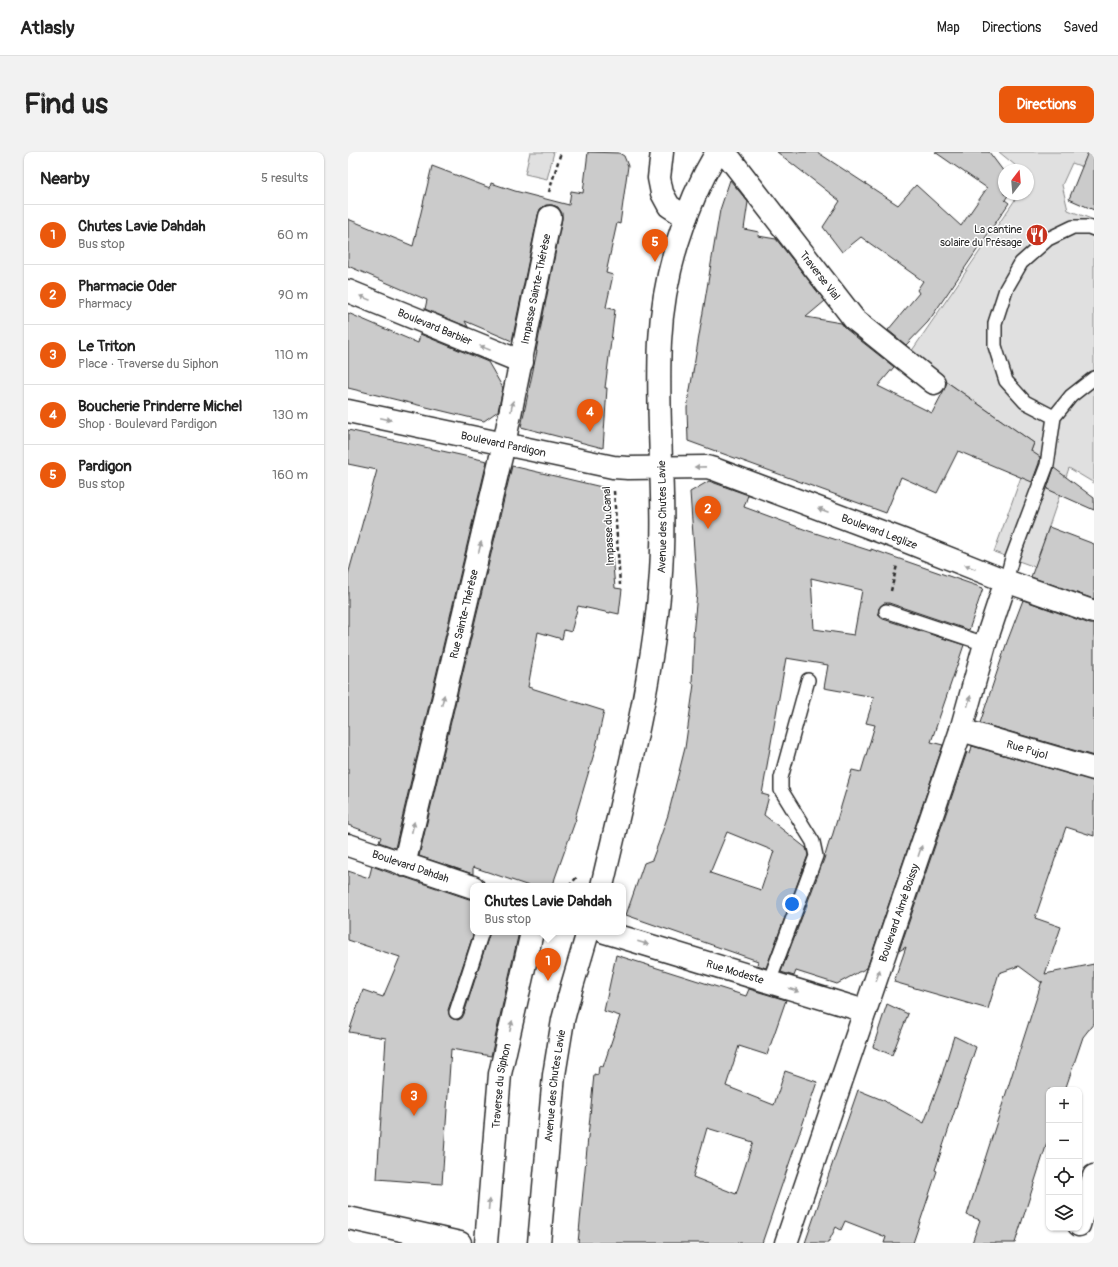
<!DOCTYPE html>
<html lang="en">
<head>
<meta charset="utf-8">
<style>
	body { margin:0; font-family:Pangolin,sans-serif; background:#f2f2f2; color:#222 }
	.controls { position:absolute; right:12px; bottom:12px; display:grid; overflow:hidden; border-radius:8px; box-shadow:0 1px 3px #0004 }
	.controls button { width:36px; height:36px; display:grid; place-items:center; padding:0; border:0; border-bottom:1px solid #e0e0e0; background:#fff; color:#222; font:20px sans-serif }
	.compass { position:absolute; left:650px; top:12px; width:36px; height:36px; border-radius:50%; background:#fff; box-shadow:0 1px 3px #0004; rotate:16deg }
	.you { position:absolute; left:444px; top:752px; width:14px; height:14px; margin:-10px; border:3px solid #fff; border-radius:50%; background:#1a73e8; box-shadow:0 0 0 6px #1a73e833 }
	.badge { display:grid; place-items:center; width:26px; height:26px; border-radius:50%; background:#ea580c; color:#fff; font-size:13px; font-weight:700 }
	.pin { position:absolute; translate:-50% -33px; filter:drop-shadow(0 1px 2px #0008) }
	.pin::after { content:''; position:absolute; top:21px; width:14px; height:12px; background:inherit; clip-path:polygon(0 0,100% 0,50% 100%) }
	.popup { position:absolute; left:122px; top:731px; width:156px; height:52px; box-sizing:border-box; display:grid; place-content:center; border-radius:8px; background:#fff; filter:drop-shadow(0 1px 3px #0005); font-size:13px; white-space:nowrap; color:#767676 }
	.popup b { font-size:15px; color:#222 }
	.popup::after { content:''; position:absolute; left:50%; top:100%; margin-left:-8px; border:8px solid transparent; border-top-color:#fff }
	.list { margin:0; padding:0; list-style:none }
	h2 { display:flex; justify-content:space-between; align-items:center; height:52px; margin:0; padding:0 16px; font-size:17px }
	h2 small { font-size:13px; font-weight:400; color:#767676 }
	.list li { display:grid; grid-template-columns:26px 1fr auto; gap:12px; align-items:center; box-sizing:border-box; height:60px; padding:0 16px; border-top:1px solid #e0e0e0 }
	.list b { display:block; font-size:15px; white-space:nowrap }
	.list p { margin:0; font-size:13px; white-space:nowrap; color:#767676 }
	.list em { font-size:13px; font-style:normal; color:#767676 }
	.icon { flex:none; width:22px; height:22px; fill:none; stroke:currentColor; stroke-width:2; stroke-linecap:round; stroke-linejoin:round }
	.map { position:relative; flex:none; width:746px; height:1091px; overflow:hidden; border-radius:8px }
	header { display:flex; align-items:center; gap:24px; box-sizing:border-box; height:56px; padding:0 20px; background:#fff; border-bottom:1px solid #e0e0e0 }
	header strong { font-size:19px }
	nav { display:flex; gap:22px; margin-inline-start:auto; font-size:14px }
	.intro { display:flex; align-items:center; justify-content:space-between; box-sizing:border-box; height:96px; padding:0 24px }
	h1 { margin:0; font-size:28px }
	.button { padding:10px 18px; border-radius:8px; background:#ea580c; color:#fff; font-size:14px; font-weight:700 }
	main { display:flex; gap:24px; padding:0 24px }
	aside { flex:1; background:#fff; border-radius:8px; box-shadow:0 1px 3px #0004 }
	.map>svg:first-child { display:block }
	.green { fill:#e0e0e0; stroke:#868686 }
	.building { fill:#cbcbcb; stroke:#2b2b2b; fill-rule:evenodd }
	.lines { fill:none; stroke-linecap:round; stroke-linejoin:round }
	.service-casing { stroke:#2b2b2b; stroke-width:16 }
	.minor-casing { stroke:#2b2b2b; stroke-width:25 }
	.path { stroke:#2b2b2b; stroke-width:2.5; stroke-dasharray:4 3; stroke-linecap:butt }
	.service { stroke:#fff; stroke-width:13 }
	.minor { stroke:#fff; stroke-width:22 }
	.oneway { fill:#a0a0a0 }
	.labels { text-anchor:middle; stroke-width:3; stroke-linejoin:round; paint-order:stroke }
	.poi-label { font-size:11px; fill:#2b2b2b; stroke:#fff; text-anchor:end }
	.street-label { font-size:11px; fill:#2b2b2b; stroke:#fff }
</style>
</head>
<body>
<header>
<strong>Atlasly</strong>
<nav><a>Map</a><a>Directions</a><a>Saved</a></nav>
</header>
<div class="intro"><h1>Find us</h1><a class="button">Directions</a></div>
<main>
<aside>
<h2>Nearby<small>5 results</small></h2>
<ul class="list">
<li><span class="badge">1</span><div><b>Chutes Lavie Dahdah</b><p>Bus stop</p></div><em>60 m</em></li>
<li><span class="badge">2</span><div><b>Pharmacie Oder</b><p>Pharmacy</p></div><em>90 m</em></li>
<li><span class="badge">3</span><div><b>Le Triton</b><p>Place · Traverse du Siphon</p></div><em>110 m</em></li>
<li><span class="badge">4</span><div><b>Boucherie Prinderre Michel</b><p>Shop · Boulevard Pardigon</p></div><em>130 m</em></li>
<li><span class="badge">5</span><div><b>Pardigon</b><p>Bus stop</p></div><em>160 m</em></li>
</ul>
</aside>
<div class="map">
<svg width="746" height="1091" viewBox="0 0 746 1091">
	<rect width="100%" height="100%" fill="#fff"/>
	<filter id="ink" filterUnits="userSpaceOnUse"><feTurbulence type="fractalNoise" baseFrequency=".025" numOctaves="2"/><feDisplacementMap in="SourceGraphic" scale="8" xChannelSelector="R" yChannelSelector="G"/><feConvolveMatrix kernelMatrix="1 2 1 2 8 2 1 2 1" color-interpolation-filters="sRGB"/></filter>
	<g filter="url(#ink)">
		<!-- green -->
		<path class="green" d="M182,0h24l-7,27 -22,-5z
			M651,0h95v19l-22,-8 -10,22 6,25 26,10v263l-25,-15 -34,99 -41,-15 27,-75 15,-22 -5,-4 3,-8 -125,-88 110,-161h9v-13l3,-4 -3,-2v-5h-7z"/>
		<!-- building -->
		<path class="building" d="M240,0l31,1 5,3 4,10 -8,58 -3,-1 -11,50 7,2 -7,32 9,3 -10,78h2l-4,60 -82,-21 16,-76h-1l26,-132v-6l-4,-6 -6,-2h-6l-6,4 -2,6 -26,126 -47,-20 3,6 -43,-18 2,-9 -79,-34v-47l65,27 19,-80 58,22 1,-5 24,8 54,14 2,-14 12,2z
			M429,0h40l81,53 18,-20 45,41 26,-38 -52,-36h54l15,20v22h5l-4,6 4,3 -81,119 -22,23 -18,-15 31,-37 -2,-3 6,-9 -62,-44 -19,15 -19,-25 17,-26z
			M740,0h6v58l-25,-11z
			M382,28l18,22 -4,27 15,3 -1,4 18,3 49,62 -19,16 35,6 5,6 48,38 -16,19 54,27 12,-23 3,-8 87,61 -3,8 9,6 -1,6 -7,19 -74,-31 -21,42 -36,-16 -15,36 -198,-72 -1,-33 33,-198z
			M0,161l70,30 2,-9 68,28 15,26 -5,23 -14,10 -136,-33z
			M0,278l139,31 -92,387 -16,-6 2,-5 -33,-12v-250l29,-105 -29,-6z
			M164,314l94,22 9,100 7,1 -3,25 -9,-2v1l-32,-7 -7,26 -7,-2 -2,9 -24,-7 -10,55 76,24 -8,36 -21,71 1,1 -21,59 -2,8h-24l-56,-19v7l-54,-18z
			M706,316l40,30v12l-47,-21z
			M361,329l39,14 -4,12 65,24 62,20v-2l112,39 -14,42 -80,-27h-5l-5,5 -1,5 2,4 3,2 81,26 -33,97 12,3 -76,223 -8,4h-1l-1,1 -20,11 -41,-13 -2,5 -13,-4 43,-113 6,-20 1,1 21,-70 9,2 14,-47 -9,-2 8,-26 -50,-9 4,-23 -42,-7 -24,136 7,2 -5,19 42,33 2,7 -42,113 -9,-3 1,-4 -132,-46 18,-52 8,-3 6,-16 10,-29 17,-67 9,-64 -2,-1 2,-47h-1l4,-43 -7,-101zM463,426l51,12 -8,45 -40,-6zM379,680l47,19 -13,39 -51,-17z
			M701,375l45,17v55l-63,-22z
			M675,448l67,24h4v132l-114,-33 27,-81z
			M624,594l122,35v55l-28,-9 -31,91 26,9 -16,47 49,-10v59l-11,14 -18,53h-16v47l-34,106h-43l8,-23 -13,-5 75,-234v2l-23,-17 -20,7 -11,36 -94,-27 12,-35 -7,4 68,-199 3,2z
			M24,714l29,11h3l65,22h4l1,33 -26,78 2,7 3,2 5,1 4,-2 2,-4 26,-82h29l-28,124 -40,-7 -9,135 -65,-5 9,-141 -37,-6 14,-42 20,7 17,-40 -52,-17v-69l21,7z
			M268,803l130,41 3,-7 37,11 -19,55 -28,-9 -13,40 48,19 11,-34 32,11 -55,161h-184l16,-169 4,1 1,-9 4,1 17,-51 -16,-5zM359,976l46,14 -17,52 -43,-17z
			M539,852l21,10 -16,41 -19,-8z
			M606,884l22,11 -41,123 2,1 -24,72h-29l2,-6 -41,-16 -4,9 -5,-3 -8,16h-23l53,-153 27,11 1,1 38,21 17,-45z"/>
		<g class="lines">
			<!-- service casing -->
			<g class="service-casing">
				<path id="service" d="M706,265l-29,-15 -19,-21 -11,-35v-23l11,-34 15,-26 27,-24 25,-12h16l5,2
					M658,429l6,-23 35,-93 7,-48 17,-21 23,-18
					M538,459l99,33
					M421,830l47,-126 -3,-14 -32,-52v-12l27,-98
					M108,860l26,-80"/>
			</g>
			<!-- minor casing -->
			<g class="minor-casing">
				<g id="minor">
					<path d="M314,0l-3,26 3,15 7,13 17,11"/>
					<path id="s1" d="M374,0l9,8 123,159 80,64"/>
					<path id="s2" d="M0,139l174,71"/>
					<path id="s3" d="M0,259l265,56 15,1 79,-1 7,2 189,71 103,41 88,31"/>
					<path id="s4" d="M613,578l133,39"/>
					<path id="s5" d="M0,693l125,42"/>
					<path id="s6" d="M56,713l100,-421 46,-227"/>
					<path id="s7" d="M254,734c23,-99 49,-198 58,-300 7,-81 -4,-163 0,-245 3,-64 24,-134 57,-189"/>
					<path id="s8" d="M257,780l260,79"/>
					<path d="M0,1066l112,25"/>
					<path d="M731,1073l15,-49"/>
					<path id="s9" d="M138,1091l14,-169 32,-142"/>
					<path id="s10" d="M191,1091l15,-168 9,-55 9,-34 16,-54"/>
					<path id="s11" d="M438,1091l175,-513 24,-86 21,-63"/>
				</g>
			</g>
			<!-- path -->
			<path class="path" d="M201,40l12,-40
				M266,339l6,94
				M543,439l6,-26
				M221,734l8,-9"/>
			<!-- service -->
			<use href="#service" class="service"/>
			<!-- minor -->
			<use href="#minor" class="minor"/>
		</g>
		<!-- one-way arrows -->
		<defs><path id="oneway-solid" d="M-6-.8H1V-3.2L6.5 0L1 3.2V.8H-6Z"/></defs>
		<g class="oneway">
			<use href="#oneway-solid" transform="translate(17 146) rotate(-158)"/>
			<use href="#oneway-solid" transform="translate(137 196) rotate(-158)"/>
			<use href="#oneway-solid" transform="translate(164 254) rotate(-78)"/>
			<use href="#oneway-solid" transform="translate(38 267) rotate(12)"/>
			<use href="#oneway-solid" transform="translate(352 315) rotate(179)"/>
			<use href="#oneway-solid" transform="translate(475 358) rotate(-159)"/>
			<use href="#oneway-solid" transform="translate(132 395) rotate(-77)"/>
			<use href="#oneway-solid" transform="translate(622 415) rotate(-158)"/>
			<use href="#oneway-solid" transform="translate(95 548) rotate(-77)"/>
			<use href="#oneway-solid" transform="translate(621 549) rotate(-74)"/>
			<use href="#oneway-solid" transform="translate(65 675) rotate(-77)"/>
			<use href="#oneway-solid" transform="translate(572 699) rotate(-71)"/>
			<use href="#oneway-solid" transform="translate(295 791) rotate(17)"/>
			<use href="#oneway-solid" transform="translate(530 823) rotate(-71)"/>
			<use href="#oneway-solid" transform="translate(446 838) rotate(17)"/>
			<use href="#oneway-solid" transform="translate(163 874) rotate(-77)"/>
			<use href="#oneway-solid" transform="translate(141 1052) rotate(-85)"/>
		</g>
	</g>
	<!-- icons -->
	<defs>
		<g id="restaurant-disc" transform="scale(1.15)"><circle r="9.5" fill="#c8321e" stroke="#fff"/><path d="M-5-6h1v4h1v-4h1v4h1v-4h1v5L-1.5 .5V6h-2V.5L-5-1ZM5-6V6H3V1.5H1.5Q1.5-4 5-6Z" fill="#fff"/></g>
	</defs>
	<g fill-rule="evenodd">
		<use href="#restaurant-disc" x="689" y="83"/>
	</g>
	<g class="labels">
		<!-- poi labels -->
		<g class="poi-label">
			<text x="674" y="81">La cantine<tspan x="674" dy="13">solaire du Présage</tspan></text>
		</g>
		<!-- street labels -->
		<g class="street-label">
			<text dy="4" stroke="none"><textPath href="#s1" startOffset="158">Traverse Vial</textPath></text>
			<text dy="4" stroke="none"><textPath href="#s6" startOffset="591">Impasse Sainte-Thérèse</textPath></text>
			<text dy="4" stroke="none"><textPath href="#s2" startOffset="94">Boulevard Barbier</textPath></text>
			<text dy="4" stroke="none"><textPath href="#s3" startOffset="159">Boulevard Pardigon</textPath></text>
			<text dy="4" stroke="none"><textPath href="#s7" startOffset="375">Avenue des Chutes Lavie</textPath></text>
			<text transform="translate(260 374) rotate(-93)" y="4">Impasse du Canal</text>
			<text dy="4" stroke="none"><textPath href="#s3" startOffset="549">Boulevard Leglize</textPath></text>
			<text dy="4" stroke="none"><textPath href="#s6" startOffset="258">Rue Sainte-Thérèse</textPath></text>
			<text dy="4" stroke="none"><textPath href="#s4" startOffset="69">Rue Pujol</textPath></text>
			<text dy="4" stroke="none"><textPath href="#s5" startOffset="66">Boulevard Dahdah</textPath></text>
			<text dy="4" stroke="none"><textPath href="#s11" startOffset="349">Boulevard Aimé Boissy</textPath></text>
			<text dy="4" stroke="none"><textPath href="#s8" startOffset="136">Rue Modeste</textPath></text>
			<text dy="4" stroke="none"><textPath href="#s9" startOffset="158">Traverse du Siphon</textPath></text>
			<text dy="4" stroke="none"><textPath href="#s10" startOffset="158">Avenue des Chutes Lavie</textPath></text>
		</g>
	</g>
</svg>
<div class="controls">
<button>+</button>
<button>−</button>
<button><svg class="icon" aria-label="locate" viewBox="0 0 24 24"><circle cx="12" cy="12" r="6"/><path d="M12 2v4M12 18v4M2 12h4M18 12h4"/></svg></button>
<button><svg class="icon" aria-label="layers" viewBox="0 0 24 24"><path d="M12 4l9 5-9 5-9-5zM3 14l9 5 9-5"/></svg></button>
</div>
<svg class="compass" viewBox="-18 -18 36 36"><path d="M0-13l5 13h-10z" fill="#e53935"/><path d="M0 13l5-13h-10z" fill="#767676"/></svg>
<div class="you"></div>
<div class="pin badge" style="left:200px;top:829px">1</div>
<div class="popup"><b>Chutes Lavie Dahdah</b>Bus stop</div>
<div class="pin badge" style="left:360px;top:377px">2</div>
<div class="pin badge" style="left:66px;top:964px">3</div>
<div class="pin badge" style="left:242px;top:280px">4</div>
<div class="pin badge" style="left:307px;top:110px">5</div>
</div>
</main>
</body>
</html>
